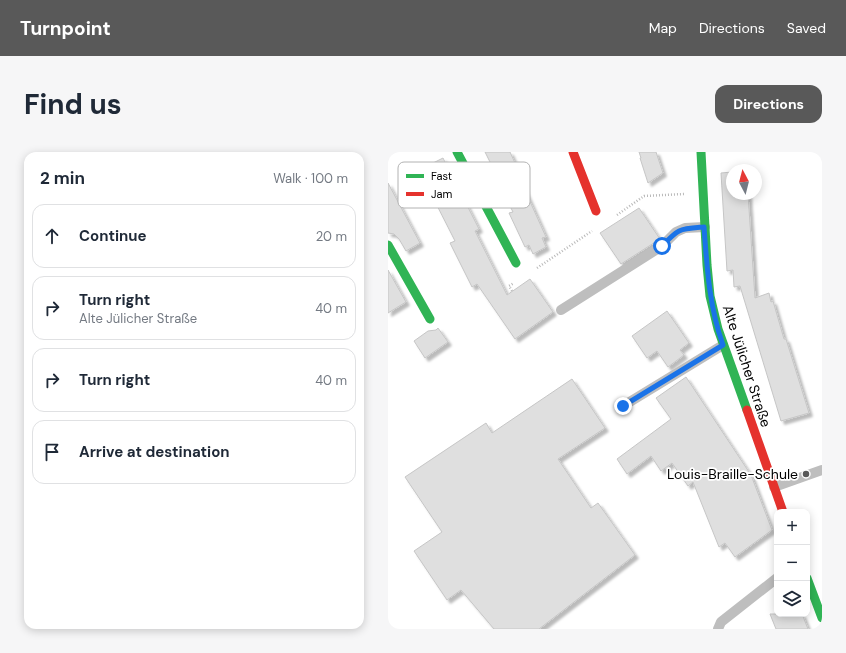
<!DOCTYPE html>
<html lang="en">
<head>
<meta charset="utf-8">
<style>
	body { margin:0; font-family:"DM Sans",sans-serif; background:#f6f6f7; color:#1f2937 }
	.controls { position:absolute; right:12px; bottom:12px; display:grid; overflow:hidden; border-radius:8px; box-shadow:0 2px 10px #0003 }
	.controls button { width:36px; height:36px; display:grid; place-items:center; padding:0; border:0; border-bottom:1px solid #e0e1e3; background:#fff; color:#1f2937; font:20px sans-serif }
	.compass { position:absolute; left:338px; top:12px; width:36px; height:36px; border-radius:50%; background:#fff; box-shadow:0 2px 10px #0003; rotate:353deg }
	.stop { position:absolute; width:12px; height:12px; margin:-9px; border:3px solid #1a73e8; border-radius:50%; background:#fff }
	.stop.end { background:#1a73e8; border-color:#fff; box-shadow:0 1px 4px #0008 }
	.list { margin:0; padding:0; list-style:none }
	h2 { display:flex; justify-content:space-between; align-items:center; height:52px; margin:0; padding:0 16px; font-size:17px }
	h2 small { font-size:13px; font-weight:400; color:#747a83 }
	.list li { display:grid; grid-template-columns:26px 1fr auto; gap:12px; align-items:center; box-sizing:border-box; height:64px; margin:0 8px 8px; padding:0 8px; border:1px solid #e0e1e3; border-radius:12px }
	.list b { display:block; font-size:15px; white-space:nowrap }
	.list p { margin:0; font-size:13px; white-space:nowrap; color:#747a83 }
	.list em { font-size:13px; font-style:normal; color:#747a83 }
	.icon { flex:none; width:22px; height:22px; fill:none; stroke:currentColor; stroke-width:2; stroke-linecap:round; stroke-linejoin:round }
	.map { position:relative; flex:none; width:434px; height:477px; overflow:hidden; border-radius:12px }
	header { display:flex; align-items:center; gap:24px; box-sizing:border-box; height:56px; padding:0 20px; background:#595959; color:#fff }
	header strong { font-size:19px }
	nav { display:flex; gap:22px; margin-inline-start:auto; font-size:14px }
	.intro { display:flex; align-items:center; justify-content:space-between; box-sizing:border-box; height:96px; padding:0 24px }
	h1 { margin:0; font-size:28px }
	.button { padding:10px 18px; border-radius:12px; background:#595959; color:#fff; font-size:14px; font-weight:700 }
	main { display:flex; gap:24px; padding:0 24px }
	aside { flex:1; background:#fff; border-radius:12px; box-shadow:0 2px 10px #0003 }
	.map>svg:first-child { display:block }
	.building { fill:#dfdfdf; stroke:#c6c6c6; filter:url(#shadow) }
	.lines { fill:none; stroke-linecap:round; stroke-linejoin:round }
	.path { stroke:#b9b9b9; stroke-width:2.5; stroke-dasharray:1 2; stroke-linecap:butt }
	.lane { stroke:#bebebe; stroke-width:10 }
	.fast { stroke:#30b455; stroke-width:9 }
	.jam { stroke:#e5322d; stroke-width:9 }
	.route { stroke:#1a73e8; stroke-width:5 }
	.poi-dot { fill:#595959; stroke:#fff; stroke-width:1.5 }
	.labels { text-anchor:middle; stroke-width:3.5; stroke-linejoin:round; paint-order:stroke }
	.street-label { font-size:14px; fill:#000; stroke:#fff }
	.poi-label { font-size:14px; fill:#000; stroke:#fff; text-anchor:end }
	.key { fill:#fff; stroke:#b2b2b2; stroke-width:1 }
	.key-label { font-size:11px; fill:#000 }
</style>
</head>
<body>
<header>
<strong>Turnpoint</strong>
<nav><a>Map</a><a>Directions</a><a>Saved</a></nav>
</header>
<div class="intro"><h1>Find us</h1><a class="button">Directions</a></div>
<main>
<aside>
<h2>2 min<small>Walk · 100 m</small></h2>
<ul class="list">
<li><svg class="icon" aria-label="ahead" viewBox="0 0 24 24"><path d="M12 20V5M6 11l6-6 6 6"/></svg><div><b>Continue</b></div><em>20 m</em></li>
<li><svg class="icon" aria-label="right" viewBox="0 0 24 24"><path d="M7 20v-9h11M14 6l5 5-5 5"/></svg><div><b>Turn right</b><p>Alte Jülicher Straße</p></div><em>40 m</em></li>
<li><svg class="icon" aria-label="right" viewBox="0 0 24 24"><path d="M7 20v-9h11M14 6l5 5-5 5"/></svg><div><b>Turn right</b></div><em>40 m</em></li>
<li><svg class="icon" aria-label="arrive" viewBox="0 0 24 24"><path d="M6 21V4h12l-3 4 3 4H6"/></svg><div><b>Arrive at destination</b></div></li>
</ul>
</aside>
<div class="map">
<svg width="434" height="477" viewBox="0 0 434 477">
	<defs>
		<filter id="shadow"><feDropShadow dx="3.5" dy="3.5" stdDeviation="1" flood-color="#0004"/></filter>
	</defs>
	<rect width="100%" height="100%" fill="#fff"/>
	<!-- building -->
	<path class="building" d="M97,0h25l15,33 -2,1 23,51 -4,1 4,9 -13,7 -4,-9 -4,2 -16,-34 4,-1 -17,-33 2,-1z
		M251,0h17l7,21 -15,10 -8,-25h1z
		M55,6l36,71 -4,2 32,64 23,-16 23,33 -38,27 -38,-55 -5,3 -22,-44 5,-2 -36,-71z
		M344,20v22h16l7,104 14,-5 2,9 2,-1 11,38h2l23,74 -28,8 -41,-135 -6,1 -1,-17 -6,1 -6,-98z
		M0,31l32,60 -14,8 -7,-12 -5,-5 -6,-1z
		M251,56l21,31 -39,25 -21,-31z
		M0,118l18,32 -18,11z
		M279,159l22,32 -9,7 4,5 -16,12 -11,-16 -10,7 -15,-22z
		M50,176l10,14 -23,16 -11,-17 14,-10 8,-1z
		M298,225l65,98 21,55 -37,27 -10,-14 -6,4 -26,-65 -5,4 -16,-23 -11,8 -10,-15 -24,18 -10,-15 54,-40 -15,-21z
		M184,227l33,49 -47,31 33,49 7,-5 37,52 -96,74h-45l-33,-39 -14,10 -33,-49 28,-19 -37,-55 81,-54 6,10z
		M382,462h32l6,15h-32z"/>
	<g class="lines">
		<!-- path -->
		<path class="path" d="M229,63l27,-19 40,-2
			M149,116l55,-37
			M124,139l-3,-5 5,-3"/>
		<!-- lane -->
		<path class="lane" d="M173,158l101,-64 14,-14 9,-4 20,-1
			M235,254l100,-61
			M386,335l48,-17
			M330,477l3,-7 56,-44"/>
		<!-- fast -->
		<path class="fast" d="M69,0l59,111
			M313,0l6,113 3,31 8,33 29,81
			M0,93l42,74
			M419,426l15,40"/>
		<!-- jam -->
		<path class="jam" d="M185,0l23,59
			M359,258l36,102"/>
	</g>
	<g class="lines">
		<!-- route -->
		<path class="route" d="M235,254l100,-61c-14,-39 -16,-78 -19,-118 -25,2 -25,1 -42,19"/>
	</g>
	<!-- markers -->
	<circle class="poi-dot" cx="418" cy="322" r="4"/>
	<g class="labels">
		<!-- street labels -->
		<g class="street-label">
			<text transform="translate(359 214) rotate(72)" y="5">Alte Jülicher Straße</text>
		</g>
		<!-- poi labels -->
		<g class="poi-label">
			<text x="410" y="327">Louis-Braille-Schule</text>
		</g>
	</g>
	<!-- legend -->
	<rect x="10" y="10" width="132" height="46" rx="6" class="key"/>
	<rect x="18" y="22" width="18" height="4" fill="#30b455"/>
	<rect x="18" y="40" width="18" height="4" fill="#e5322d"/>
	<g class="key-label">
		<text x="43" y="28">Fast</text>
		<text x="43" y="46">Jam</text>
	</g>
</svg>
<div class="controls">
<button>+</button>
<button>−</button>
<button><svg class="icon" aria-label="layers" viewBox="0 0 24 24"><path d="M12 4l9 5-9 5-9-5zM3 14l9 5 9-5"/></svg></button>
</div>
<svg class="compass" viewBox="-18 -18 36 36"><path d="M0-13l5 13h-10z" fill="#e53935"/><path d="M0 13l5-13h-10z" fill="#747a83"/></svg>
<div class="stop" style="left:274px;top:94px"></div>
<div class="stop end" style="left:235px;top:254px"></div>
</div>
</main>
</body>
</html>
